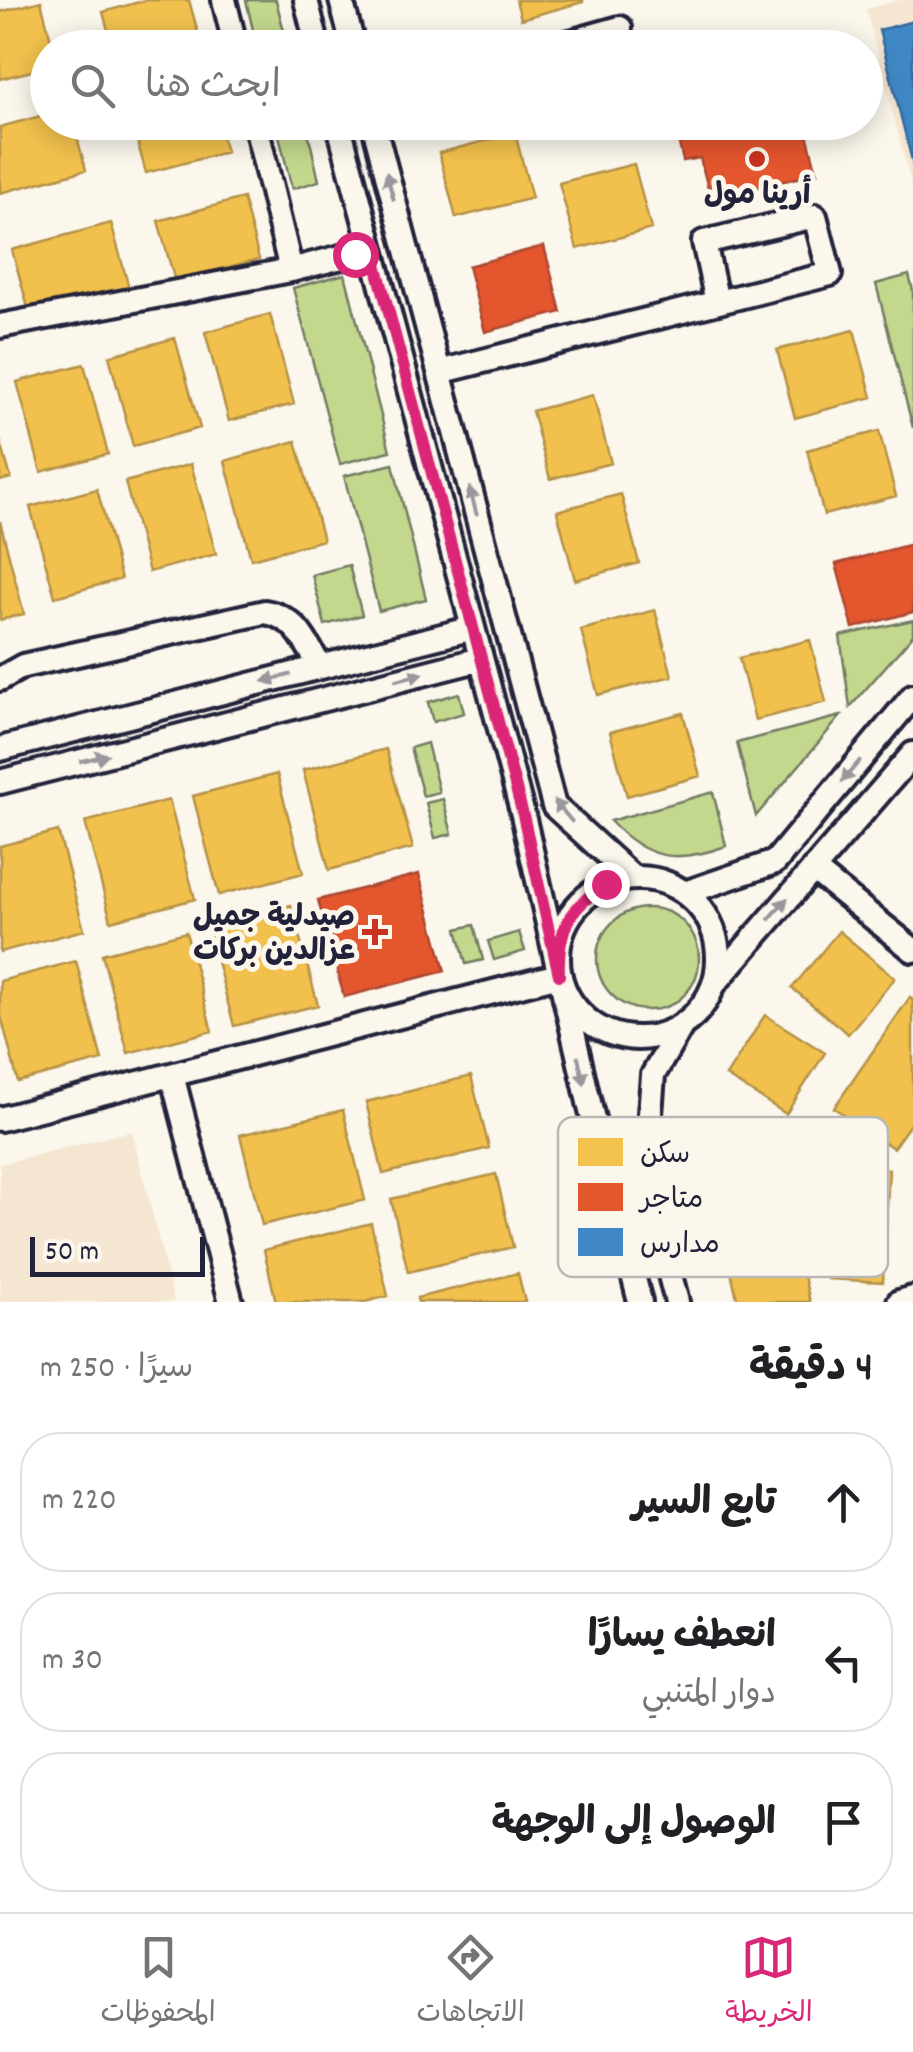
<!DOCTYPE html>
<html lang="ar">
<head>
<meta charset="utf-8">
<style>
	body { margin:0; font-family:Dekko,"Playpen Sans Arabic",sans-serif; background:#f6f6f6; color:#202124; direction:rtl }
	.scale { position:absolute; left:30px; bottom:25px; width:175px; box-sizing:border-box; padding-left:10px; border:5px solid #22223b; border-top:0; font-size:28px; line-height:35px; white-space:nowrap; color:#22223b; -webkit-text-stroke:8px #fbf7ec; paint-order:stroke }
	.stop { position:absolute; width:30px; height:30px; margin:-22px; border:8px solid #db2777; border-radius:50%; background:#fff }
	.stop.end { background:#db2777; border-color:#fff; box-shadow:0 2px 10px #0008 }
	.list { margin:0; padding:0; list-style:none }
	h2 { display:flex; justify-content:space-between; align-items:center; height:130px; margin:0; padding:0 40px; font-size:42px }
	h2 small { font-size:32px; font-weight:400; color:#757577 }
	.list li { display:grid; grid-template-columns:65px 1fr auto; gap:30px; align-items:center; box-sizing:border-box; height:140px; margin:0 20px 20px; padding:0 20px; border:2px solid #e0e0e0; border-radius:40px }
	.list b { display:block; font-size:38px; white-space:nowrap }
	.list p { margin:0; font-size:32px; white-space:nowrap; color:#757577 }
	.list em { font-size:32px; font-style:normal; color:#757577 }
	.icon { flex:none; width:55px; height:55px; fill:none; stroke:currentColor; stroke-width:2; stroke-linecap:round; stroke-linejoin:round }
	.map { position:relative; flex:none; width:913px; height:1302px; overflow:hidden; direction:ltr }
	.search { position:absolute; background:#fff; box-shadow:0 5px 25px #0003; left:30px; right:30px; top:30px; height:110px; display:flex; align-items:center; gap:25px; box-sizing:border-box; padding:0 35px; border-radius:55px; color:#757577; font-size:38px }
	.sheet { height:610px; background:#fff }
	nav { display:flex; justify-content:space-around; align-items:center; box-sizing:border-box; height:140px; border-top:2px solid #e0e0e0; background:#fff; font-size:28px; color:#757577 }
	nav a { display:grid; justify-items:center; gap:5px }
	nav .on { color:#db2777 }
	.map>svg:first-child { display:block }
	.built { fill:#f5e6d2 }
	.green { fill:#c3d78d; stroke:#727c64; stroke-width:2.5 }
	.homes { fill:#f2c14e; stroke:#b49148; stroke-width:2.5 }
	.shops { fill:#e4572e; stroke:#aa4732; stroke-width:2.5 }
	.schools { fill:#3f88c5; stroke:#36699c; stroke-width:2.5 }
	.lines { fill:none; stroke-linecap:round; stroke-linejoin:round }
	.minor-casing { stroke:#22223b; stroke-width:30 }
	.minor { stroke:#fbf7ec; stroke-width:22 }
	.oneway { fill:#99979c }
	.route { stroke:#db2777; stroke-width:12 }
	.poi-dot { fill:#c8321e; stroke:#fbf7ec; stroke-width:4 }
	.labels { text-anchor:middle; stroke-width:10; stroke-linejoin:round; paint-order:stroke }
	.poi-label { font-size:30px; font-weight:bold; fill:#22223b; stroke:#fbf7ec }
	.key { fill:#fbf7ec; stroke:#bab7b7; stroke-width:2.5 }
	.key-label { font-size:28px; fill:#22223b }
</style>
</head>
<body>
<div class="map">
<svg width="913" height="1302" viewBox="0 0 913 1302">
	<rect width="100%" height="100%" fill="#fbf7ec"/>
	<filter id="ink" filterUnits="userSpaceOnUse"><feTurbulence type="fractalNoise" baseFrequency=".01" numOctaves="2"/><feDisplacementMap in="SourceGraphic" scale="20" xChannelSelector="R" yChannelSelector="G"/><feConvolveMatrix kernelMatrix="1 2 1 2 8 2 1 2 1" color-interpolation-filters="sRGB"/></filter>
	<g filter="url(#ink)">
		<!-- built -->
		<path class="built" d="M900,0h13v192l-47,-183z
			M132,1131l42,171h-174v-138z"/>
		<!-- green -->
		<path class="green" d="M246,0h30l12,47h-31z
			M276,123h30l13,58 -27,8z
			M345,274l45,177 -50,13 -47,-176z
			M909,275l4,16v137l-37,-144z
			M393,464l33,135 -47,12 -35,-135z
			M349,565l13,50 -37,10 -13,-50z
			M913,620v15l-63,72 -10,-71z
			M459,693l5,20 -31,9 -5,-20z
			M841,716l-85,100 -19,-73z
			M427,743l12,49 -16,4 -13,-48z
			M713,792l13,54c-50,18 -79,14 -116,-25z
			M443,799l9,35 -17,4 -9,-35z
			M597 959a51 51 0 1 1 102 0a51 51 0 1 1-102 0Z
			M474,925l9,35 -17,4 -9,-35z
			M519,932l6,19 -31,9 -6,-19z"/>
		<!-- homes -->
		<path class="homes" d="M146,0h43l12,44 -13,4h-75l-10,-36z
			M516,0h67v2l-62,17z
			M41,1l12,47h-5v19l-48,12v-67z
			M48,114v8h25l13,48 -86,23v-66z
			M132,122h86l8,30 -80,21z
			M515,133l17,65 -76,20 -17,-65z
			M634,164l17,65 -74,20 -18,-66z
			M243,198l16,61 -84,22 -17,-60z
			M111,223l18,65 -99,27 -18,-65z
			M270,314l24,90 -65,17 -24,-89z
			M854,330l18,67 -77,21 -18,-68z
			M175,338l25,90 -67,18 -24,-90z
			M84,364l24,90 -67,18 -24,-90z
			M593,395l18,68 -61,16 -18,-68z
			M879,431l17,65 -72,19 -17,-65z
			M0,440l11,38 -11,3z
			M296,441l27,99 -72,19 -26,-98z
			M191,464l25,90 -67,18 -24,-90z
			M97,489l24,90 -66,18 -25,-90z
			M621,494l18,69 -64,17 -18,-69z
			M0,521l24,93 -24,6z
			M655,610l17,66 -74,19 -17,-65z
			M810,640l16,62 -71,18 -16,-62z
			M683,713l17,63 -73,20 -17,-64z
			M386,749l27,99 -84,22 -26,-100z
			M277,774l26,99 -84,22 -26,-99z
			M169,800l26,99 -84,22 -26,-99z
			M58,831l26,99 -84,22v-106z
			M291,905l27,100 -84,21 -26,-99z
			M839,931l56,47 -47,56 -56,-46z
			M186,932l26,99 -84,22 -26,-99z
			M76,961l26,99 -84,22 -18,-70v-31z
			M910,997l3,3v120l-20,28 -59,-40z
			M765,1015l60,38 -39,61 -60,-38z
			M471,1076l18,72 -106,26 -17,-72z
			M343,1110l22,90 -103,25 -22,-90z
			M835,1166l54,3 -6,113 -55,-3z
			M496,1174l17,73 -105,25 -17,-73z
			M790,1217l20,85h-72l-16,-69z
			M371,1223l17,73 -23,6h-89l-12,-52z
			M518,1273l7,29h-107l-1,-4z"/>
		<!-- shops -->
		<path class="shops" d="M674,122h130l13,51 -106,26 -11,-41 -17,3z
			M544,246l17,66 -76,20 -17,-66z
			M908,545l5,17v50l-60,16 -17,-64z
			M419,874l26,97 -101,26 -26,-97z"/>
		<!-- schools -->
		<path class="schools" d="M913,21v144l-34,-135z"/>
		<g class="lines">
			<!-- minor casing -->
			<g class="minor-casing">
				<path id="minor" d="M224,0l12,48
					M306,0l12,48
					M341,0l13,48
					M549,48l71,-20
					M255,122l36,148
					M338,122l185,693 68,296 49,191
					M373,122l181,684 79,72
					M0,326l291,-56 81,-21
					M439,372l391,-98 -15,-58 -111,26 13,60
					M0,679l23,-13 242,-54c31,5 41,30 55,55
					M0,749l473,-121
					M0,782l481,-123
					M813,869l100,81
					M558 958a80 80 0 1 1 160 0a80 80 0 1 1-160 0Z
					M685,893l90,-31 138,-166
					M715,983l198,-229
					M172,1075l59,227
					M0,1119l559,-144
					M677,1302l-32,-123 8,-104 29,-50
					M899,1302l14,-4"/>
			</g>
			<!-- minor -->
			<use href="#minor" class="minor"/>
		</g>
		<!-- one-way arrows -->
		<defs><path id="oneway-solid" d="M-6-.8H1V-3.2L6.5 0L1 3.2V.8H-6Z" transform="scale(2.5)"/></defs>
		<g class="oneway">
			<use href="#oneway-solid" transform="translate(390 186) rotate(-105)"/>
			<use href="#oneway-solid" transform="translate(473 501) rotate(-105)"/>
			<use href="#oneway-solid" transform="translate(409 677) rotate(-14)"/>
			<use href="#oneway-solid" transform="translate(277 678) rotate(166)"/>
			<use href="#oneway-solid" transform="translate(94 758) rotate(-14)"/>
			<use href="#oneway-solid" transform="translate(851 771) rotate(130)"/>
			<use href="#oneway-solid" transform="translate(563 811) rotate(-130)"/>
			<use href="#oneway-solid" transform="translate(778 909) rotate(-49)"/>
			<use href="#oneway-solid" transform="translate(581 1070) rotate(77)"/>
		</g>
	</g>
	<g class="lines" filter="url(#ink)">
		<!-- route -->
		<path class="route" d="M355,254l17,-5 151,566 36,160c-2,-45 9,-66 47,-91"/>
	</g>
	<!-- markers -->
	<g class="poi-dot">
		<circle cx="757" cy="159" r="10"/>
		<path d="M370 917h10v10h10v10h-10v10h-10v-10h-10v-10h10z"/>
	</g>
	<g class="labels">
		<!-- poi labels -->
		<g class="poi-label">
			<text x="757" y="203">أرينا مول</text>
			<text x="355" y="925" text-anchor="end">صيدلية جميل<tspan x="355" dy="34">عزالدين بركات</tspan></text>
		</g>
	</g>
	<!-- legend -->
	<rect x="558" y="1117" width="330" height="160" rx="15" class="key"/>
	<rect x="578" y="1138" width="45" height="28" fill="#f2c14e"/>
	<rect x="578" y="1183" width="45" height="28" fill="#e4572e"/>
	<rect x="578" y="1228" width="45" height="28" fill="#3f88c5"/>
	<g class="key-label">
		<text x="640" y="1162">سكن</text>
		<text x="640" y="1207">متاجر</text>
		<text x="640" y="1252">مدارس</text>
	</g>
</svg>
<div class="scale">50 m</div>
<div class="stop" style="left:355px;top:254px"></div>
<div class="stop end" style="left:606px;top:884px"></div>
<div class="search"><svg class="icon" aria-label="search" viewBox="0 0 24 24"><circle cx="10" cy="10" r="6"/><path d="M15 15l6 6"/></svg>ابحث هنا</div>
</div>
<section class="sheet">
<h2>4 دقيقة<small>سيرًا · 250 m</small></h2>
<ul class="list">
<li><svg class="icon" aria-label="ahead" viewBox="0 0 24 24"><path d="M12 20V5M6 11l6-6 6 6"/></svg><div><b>تابع السير</b></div><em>220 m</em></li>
<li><svg class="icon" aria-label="left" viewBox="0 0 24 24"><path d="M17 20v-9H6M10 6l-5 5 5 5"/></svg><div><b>انعطف يسارًا</b><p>دوار المتنبي</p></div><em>30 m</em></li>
<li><svg class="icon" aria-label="arrive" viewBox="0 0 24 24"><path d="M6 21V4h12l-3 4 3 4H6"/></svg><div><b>الوصول إلى الوجهة</b></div></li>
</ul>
</section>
<nav>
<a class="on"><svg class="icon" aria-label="map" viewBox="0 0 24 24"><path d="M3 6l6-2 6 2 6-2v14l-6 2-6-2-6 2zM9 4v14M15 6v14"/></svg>الخريطة</a>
<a><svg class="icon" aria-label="directions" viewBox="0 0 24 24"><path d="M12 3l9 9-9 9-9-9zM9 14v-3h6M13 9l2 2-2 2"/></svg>الاتجاهات</a>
<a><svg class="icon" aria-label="saved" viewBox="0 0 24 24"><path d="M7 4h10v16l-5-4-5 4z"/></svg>المحفوظات</a>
</nav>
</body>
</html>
